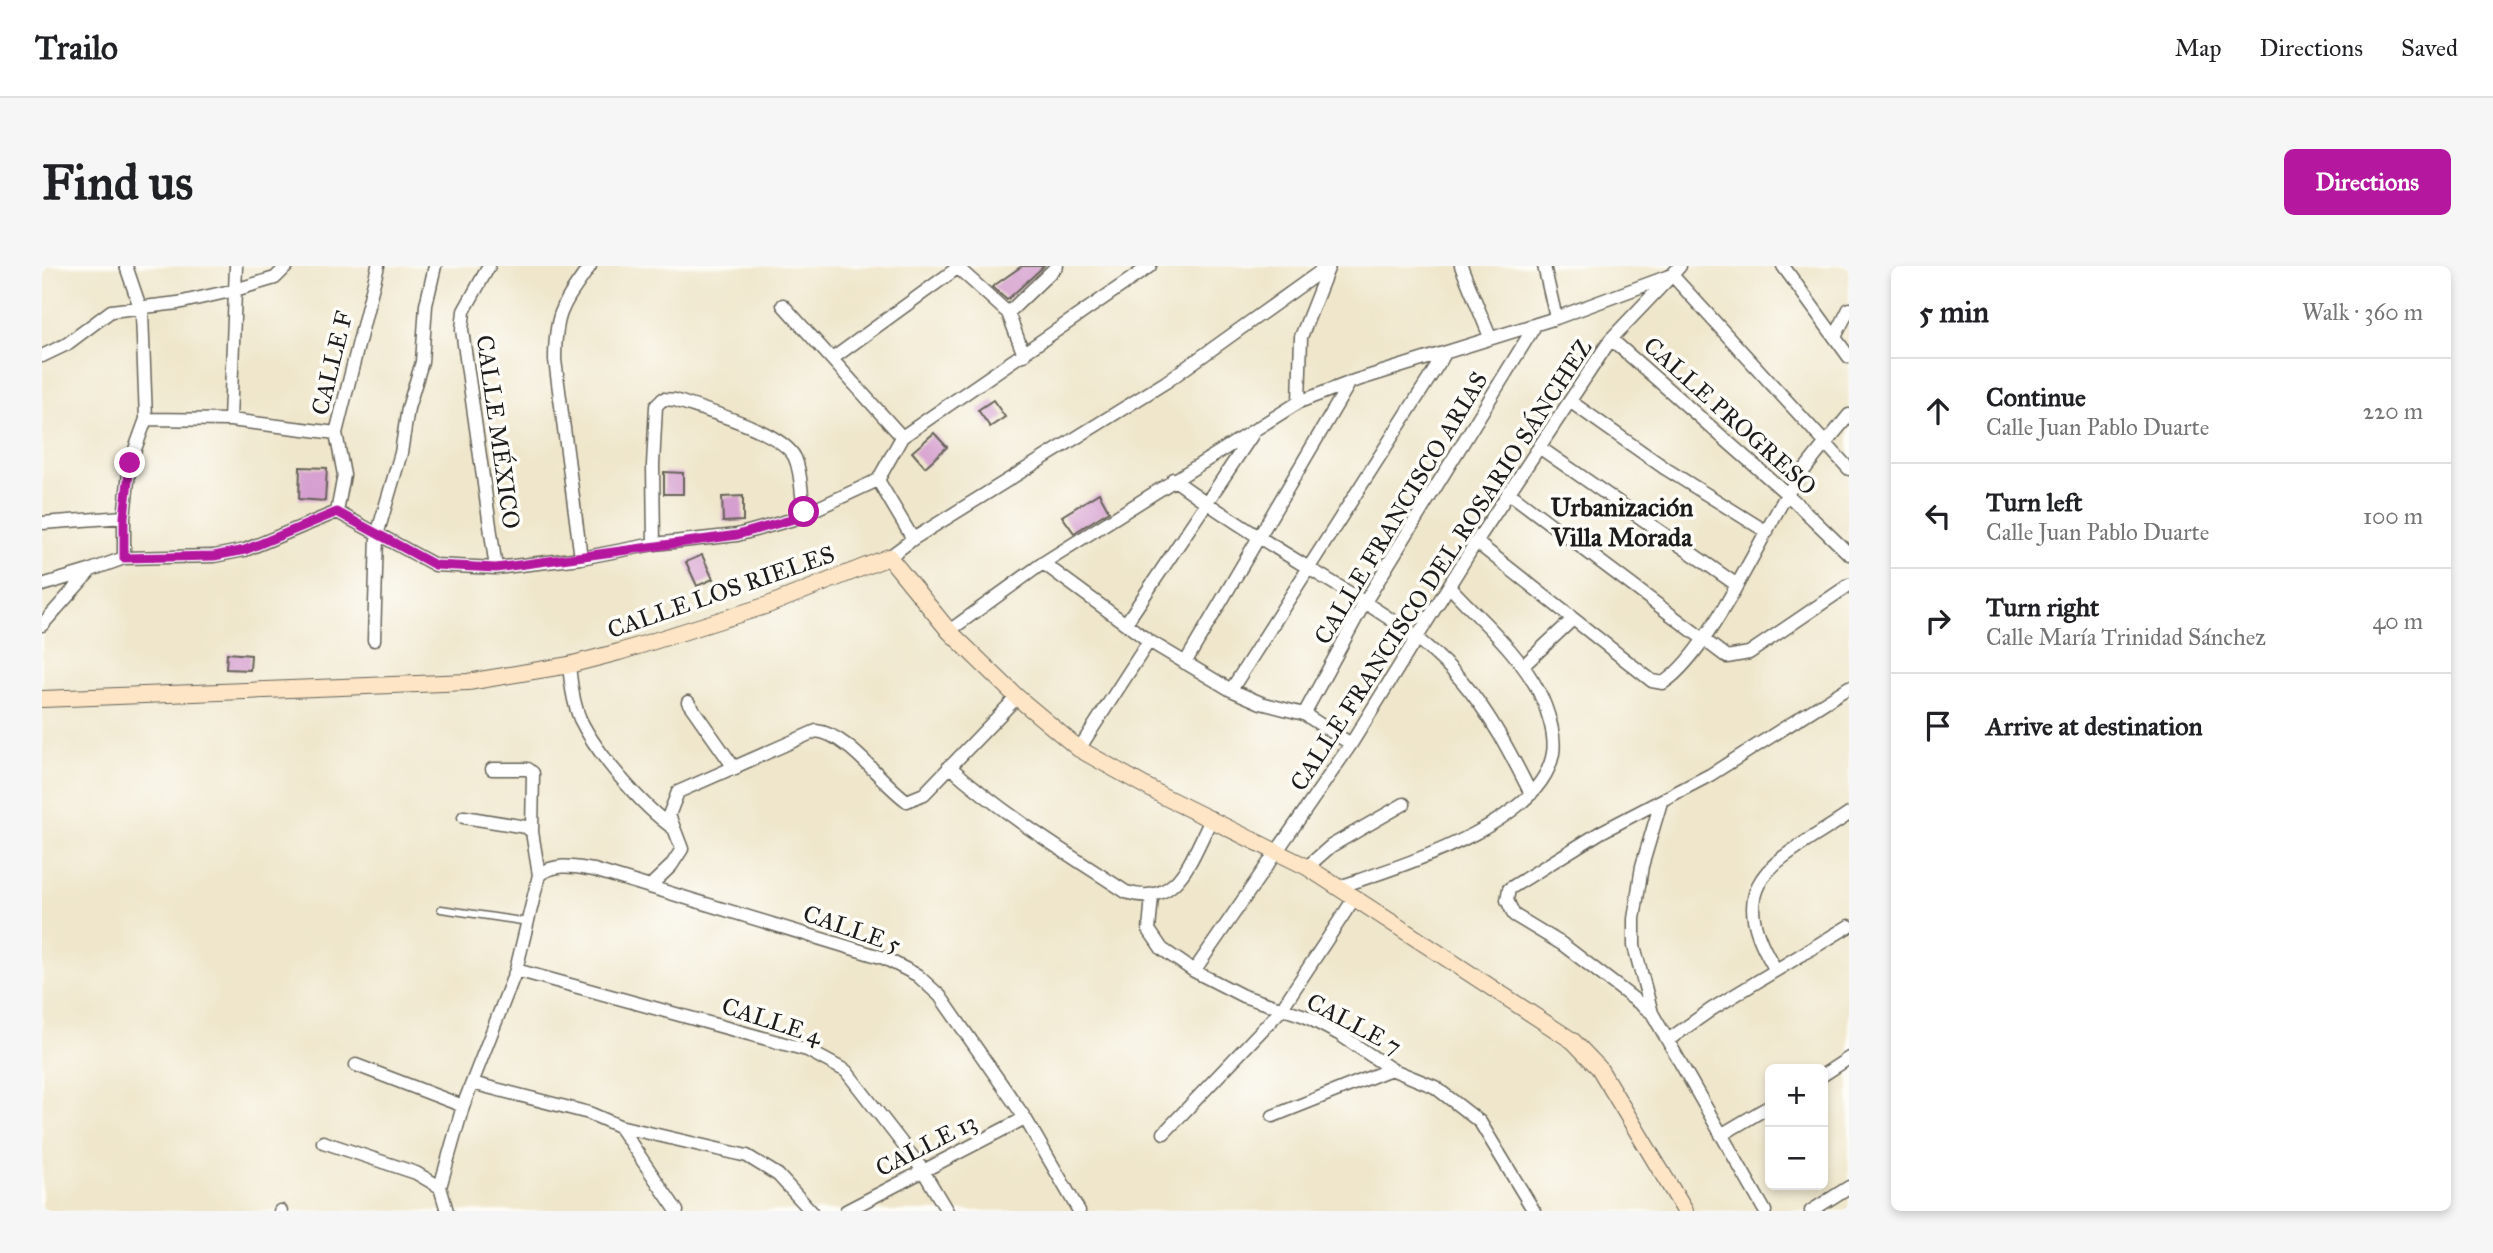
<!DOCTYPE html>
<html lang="en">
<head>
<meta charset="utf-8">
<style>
	body { margin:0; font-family:"IM FELL Great Primer",serif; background:#f6f6f6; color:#202124 }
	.controls { position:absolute; right:21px; bottom:21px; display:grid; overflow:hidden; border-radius:10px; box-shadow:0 4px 10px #0003 }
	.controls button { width:63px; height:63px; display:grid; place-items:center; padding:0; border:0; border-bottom:2px solid #e0e0e0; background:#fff; color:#202124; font:35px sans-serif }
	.stop { position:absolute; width:21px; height:21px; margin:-16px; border:5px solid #b5179e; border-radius:50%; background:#fff }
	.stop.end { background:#b5179e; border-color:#fff; box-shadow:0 2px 7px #0008 }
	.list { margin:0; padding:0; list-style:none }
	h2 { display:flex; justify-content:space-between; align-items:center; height:91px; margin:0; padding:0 28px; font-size:30px }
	h2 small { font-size:23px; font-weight:400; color:#757577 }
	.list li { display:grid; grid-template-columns:46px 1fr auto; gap:21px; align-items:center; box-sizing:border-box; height:105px; padding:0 28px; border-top:2px solid #e0e0e0 }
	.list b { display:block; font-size:26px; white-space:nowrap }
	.list p { margin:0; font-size:23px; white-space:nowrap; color:#757577 }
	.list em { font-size:23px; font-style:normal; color:#757577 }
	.icon { flex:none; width:38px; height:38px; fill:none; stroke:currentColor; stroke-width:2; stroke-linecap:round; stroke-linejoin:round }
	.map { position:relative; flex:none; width:1807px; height:945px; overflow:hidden; border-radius:10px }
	header { display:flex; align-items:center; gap:42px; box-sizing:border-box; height:98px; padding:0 35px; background:#fff; border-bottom:2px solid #e0e0e0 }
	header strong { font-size:33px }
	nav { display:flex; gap:38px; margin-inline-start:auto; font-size:24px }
	.intro { display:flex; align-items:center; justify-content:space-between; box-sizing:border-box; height:168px; padding:0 42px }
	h1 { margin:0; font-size:49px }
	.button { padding:18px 32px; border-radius:10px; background:#b5179e; color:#fff; font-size:24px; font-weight:700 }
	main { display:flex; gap:42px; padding:0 42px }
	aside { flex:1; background:#fff; border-radius:10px; box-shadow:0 4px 10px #0003 }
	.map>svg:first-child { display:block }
	.building { fill:#d59fcf }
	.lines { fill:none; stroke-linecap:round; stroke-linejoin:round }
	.lane-casing { stroke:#666359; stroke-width:9 }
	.street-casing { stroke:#666359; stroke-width:15 }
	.secondary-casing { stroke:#666359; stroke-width:18 }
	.lane { stroke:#fff; stroke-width:6 }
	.street { stroke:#fff; stroke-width:12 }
	.secondary { stroke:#fde5c5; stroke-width:16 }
	.route { stroke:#b5179e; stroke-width:9 }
	.labels { text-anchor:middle; stroke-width:7; stroke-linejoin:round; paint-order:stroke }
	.street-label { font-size:24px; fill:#1c1c1c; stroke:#fdfcf7 }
	.neighbourhood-label { font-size:26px; font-weight:bold; fill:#1c1c1c; stroke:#fdfcf7 }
</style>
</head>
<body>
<header>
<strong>Trailo</strong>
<nav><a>Map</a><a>Directions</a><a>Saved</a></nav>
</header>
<div class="intro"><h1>Find us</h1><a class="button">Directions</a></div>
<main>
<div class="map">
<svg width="1807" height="945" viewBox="0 0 1807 945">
	<rect width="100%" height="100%" fill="#fdfcf7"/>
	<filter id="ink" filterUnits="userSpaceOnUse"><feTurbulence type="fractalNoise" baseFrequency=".0143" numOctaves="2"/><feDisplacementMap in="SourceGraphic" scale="14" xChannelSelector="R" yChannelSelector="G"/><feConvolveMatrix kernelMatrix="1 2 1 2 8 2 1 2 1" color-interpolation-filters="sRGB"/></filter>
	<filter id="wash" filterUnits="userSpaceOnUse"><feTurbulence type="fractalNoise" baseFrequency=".00686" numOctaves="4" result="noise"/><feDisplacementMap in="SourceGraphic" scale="28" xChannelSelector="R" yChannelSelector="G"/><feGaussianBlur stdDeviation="1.57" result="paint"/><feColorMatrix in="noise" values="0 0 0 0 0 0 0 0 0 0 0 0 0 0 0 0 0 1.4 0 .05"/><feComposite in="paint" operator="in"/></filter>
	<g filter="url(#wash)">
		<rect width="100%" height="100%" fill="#efe6cb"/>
		<g id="blocks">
			<!-- building -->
			<path class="building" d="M980,0h22l-37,34 -15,-13z
				M951,134l12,17 -15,10 -12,-17z
				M892,167l13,14 -22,20 -13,-15z
				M258,201l27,1 -2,33 -26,-2z
				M622,206l19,1v21h-19z
				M1057,227l10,18 -35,22 -12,-17z
				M701,230v25l-20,1 -1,-25z
				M660,289l11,24 -16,7 -11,-24z
				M185,387l24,2 -1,15 -24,-1z"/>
		</g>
	</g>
	<g filter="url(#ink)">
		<use href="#blocks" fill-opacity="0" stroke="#666359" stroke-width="2"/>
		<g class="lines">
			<!-- lane casing -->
			<g class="lane-casing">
				<path id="lane" d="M399,643l87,13"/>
			</g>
			<!-- street casing -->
			<g class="street-casing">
				<path id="street" d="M447,0l-25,45 -2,19 34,238
					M914,0l52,47 16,42
					M1419,0l29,71
					M1502,0l12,52
					M1741,0l66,91
					M741,39l119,132
					M966,47l49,-47
					M1794,69l13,-26
					M1569,73l176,155 62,60
					M0,90l25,-12 44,-33 67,-8 57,-13 40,-12 12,-12
					M790,93l128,-93
					M1257,136l2,-65 28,-71
					M1529,136l95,67 101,63
					M104,153l84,1 106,13
					M188,154l6,-154
					M1497,181l198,138
					M1131,213c43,31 88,60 134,88 53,33 113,65 155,114 29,34 49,73 69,113
					M836,214l35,59
					M1466,226l219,165 22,-4 100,-68
					M295,246l98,53 61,3 85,-10 73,-14 83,-9 57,-16 84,-39 24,-43 248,-171
					M295,246l7,-37 -8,-42 42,-167
					M0,257l82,-6
					M1434,276l176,139 11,2c45,-29 94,-139 123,-187 18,-29 42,-55 63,-81
					M612,278l-1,-79 3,-59 7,-7 12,1c28,10 108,31 120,58 7,16 6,37 9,54
					M847,291l24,-18 253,-157 162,-116
					M82,292v-41l6,-54 16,-44 -4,-106 -16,-47
					M539,292l-26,-198c0,-49 8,-55 35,-94
					M1001,297l106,78 82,49 30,13 43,11 47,30
					M0,319l47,-14
					M1084,357l126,-188
					M0,359l49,-55 33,-12 90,-2 31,-6 92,-38
					M907,365l94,-68 256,-161 55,-21 202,-63 116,-43 8,-9
					M332,374l3,-105 24,-82 7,-45 14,-46 4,-57 9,-39
					M1143,397l165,-281
					M527,399c2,19 4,37 11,54 17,35 62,87 93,109
					M1481,400l50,-47
					M1189,424l215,-338
					M646,436l47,67
					M1262,448l61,-112 171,-278
					M1037,483l70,-108
					M907,500c54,48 116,86 177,126 53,17 65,-35 86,-74
					M450,503h36l5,4 -1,59
					M1619,536l-19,64 -8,53v27l18,67 113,198
					M1265,601l24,-21 73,-42
					M497,609c17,-13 36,-8 55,-5l290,88 33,17 23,21 85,122 54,93
					M607,621l22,-21 11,-17 -13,-34 9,-23 138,-61c32,3 63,50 91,70l17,-7 93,-97
					M1297,621c58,-20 203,-63 214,-134 3,-18 -6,-45 -14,-61 -21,-41 -60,-73 -90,-106
					M1110,630l-3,34 13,19 32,22 49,25 62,20 34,18 52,35 44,18 45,35 54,89
					M474,704l291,80 39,21 76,98 25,42
					M1734,704c-58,-93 4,-109 73,-156
					M1152,705l157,-227 125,-202 135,-203 61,-64 177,194
					M1610,747l-90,-69 -48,-29 -7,-15 2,-11 92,-57 109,-57 139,-88
					M1626,774l44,-31 137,-83
					M314,799l107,41
					M1781,809l26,-17
					M430,817l117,30 30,13 128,30 31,19 33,36
					M1231,850l118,-47
					M577,860l58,85
					M1122,867l116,-122 75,-114
					M1679,869l49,-29
					M281,876l93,31 24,14
					M238,945h1
					M405,945l-7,-24 23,-81 53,-136 23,-95 -7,-43 -6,-5 -62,-10
					M804,945l179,-93
					M1769,945l38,-24"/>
			</g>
			<!-- secondary casing -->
			<g class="secondary-casing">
				<path id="secondary" d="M0,433l426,-17 101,-17 50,-13 149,-47 121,-48 60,74 68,66 62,52 84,47 144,71 266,174 26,27 86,143"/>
			</g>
			<!-- lane -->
			<use href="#lane" class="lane"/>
			<!-- street -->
			<use href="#street" class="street"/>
			<!-- secondary -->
			<use href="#secondary" class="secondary"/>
		</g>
	</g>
	<g class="lines" filter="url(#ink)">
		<!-- route -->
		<path class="route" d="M88,197l-6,54v41l90,-2 31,-6 92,-38 98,53 61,3 241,-33 57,-16 10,-7"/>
	</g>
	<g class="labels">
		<!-- street labels -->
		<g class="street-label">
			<text transform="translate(290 97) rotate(-76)" y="8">CALLE F</text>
			<text transform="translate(1688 150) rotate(42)" y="8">CALLE PROGRESO</text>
			<text transform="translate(456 166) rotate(82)" y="8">CALLE MÉXICO</text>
			<text transform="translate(1359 242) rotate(-59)" y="8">CALLE FRANCISCO ARIAS</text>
			<text transform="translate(1399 299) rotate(-57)" y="8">CALLE FRANCISCO DEL ROSARIO SÁNCHEZ</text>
			<text transform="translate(679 326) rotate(-19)" y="8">CALLE LOS RIELES</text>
			<text transform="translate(810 663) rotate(19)" y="8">CALLE 5</text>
			<text transform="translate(730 755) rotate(18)" y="8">CALLE 4</text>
			<text transform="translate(1312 758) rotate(28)" y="8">CALLE 7</text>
			<text transform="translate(884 879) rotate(-27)" y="8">CALLE 13</text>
		</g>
		<!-- neighbourhood labels -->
		<g class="neighbourhood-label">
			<text x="1580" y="250">Urbanización<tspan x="1580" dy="30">Villa Morada</tspan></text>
		</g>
	</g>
</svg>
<div class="controls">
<button>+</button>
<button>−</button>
</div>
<div class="stop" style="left:762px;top:246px"></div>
<div class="stop end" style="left:88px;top:197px"></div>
</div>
<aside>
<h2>5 min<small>Walk · 360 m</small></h2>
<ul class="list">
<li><svg class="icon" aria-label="ahead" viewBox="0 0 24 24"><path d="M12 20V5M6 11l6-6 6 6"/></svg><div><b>Continue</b><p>Calle Juan Pablo Duarte</p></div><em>220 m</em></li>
<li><svg class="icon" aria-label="left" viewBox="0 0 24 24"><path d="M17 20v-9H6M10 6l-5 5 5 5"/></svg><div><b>Turn left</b><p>Calle Juan Pablo Duarte</p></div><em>100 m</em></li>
<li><svg class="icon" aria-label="right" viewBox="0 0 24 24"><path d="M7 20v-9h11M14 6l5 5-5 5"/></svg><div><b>Turn right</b><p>Calle María Trinidad Sánchez</p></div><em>40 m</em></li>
<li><svg class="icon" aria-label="arrive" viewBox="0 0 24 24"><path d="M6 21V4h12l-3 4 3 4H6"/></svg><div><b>Arrive at destination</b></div></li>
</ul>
</aside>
</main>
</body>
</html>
